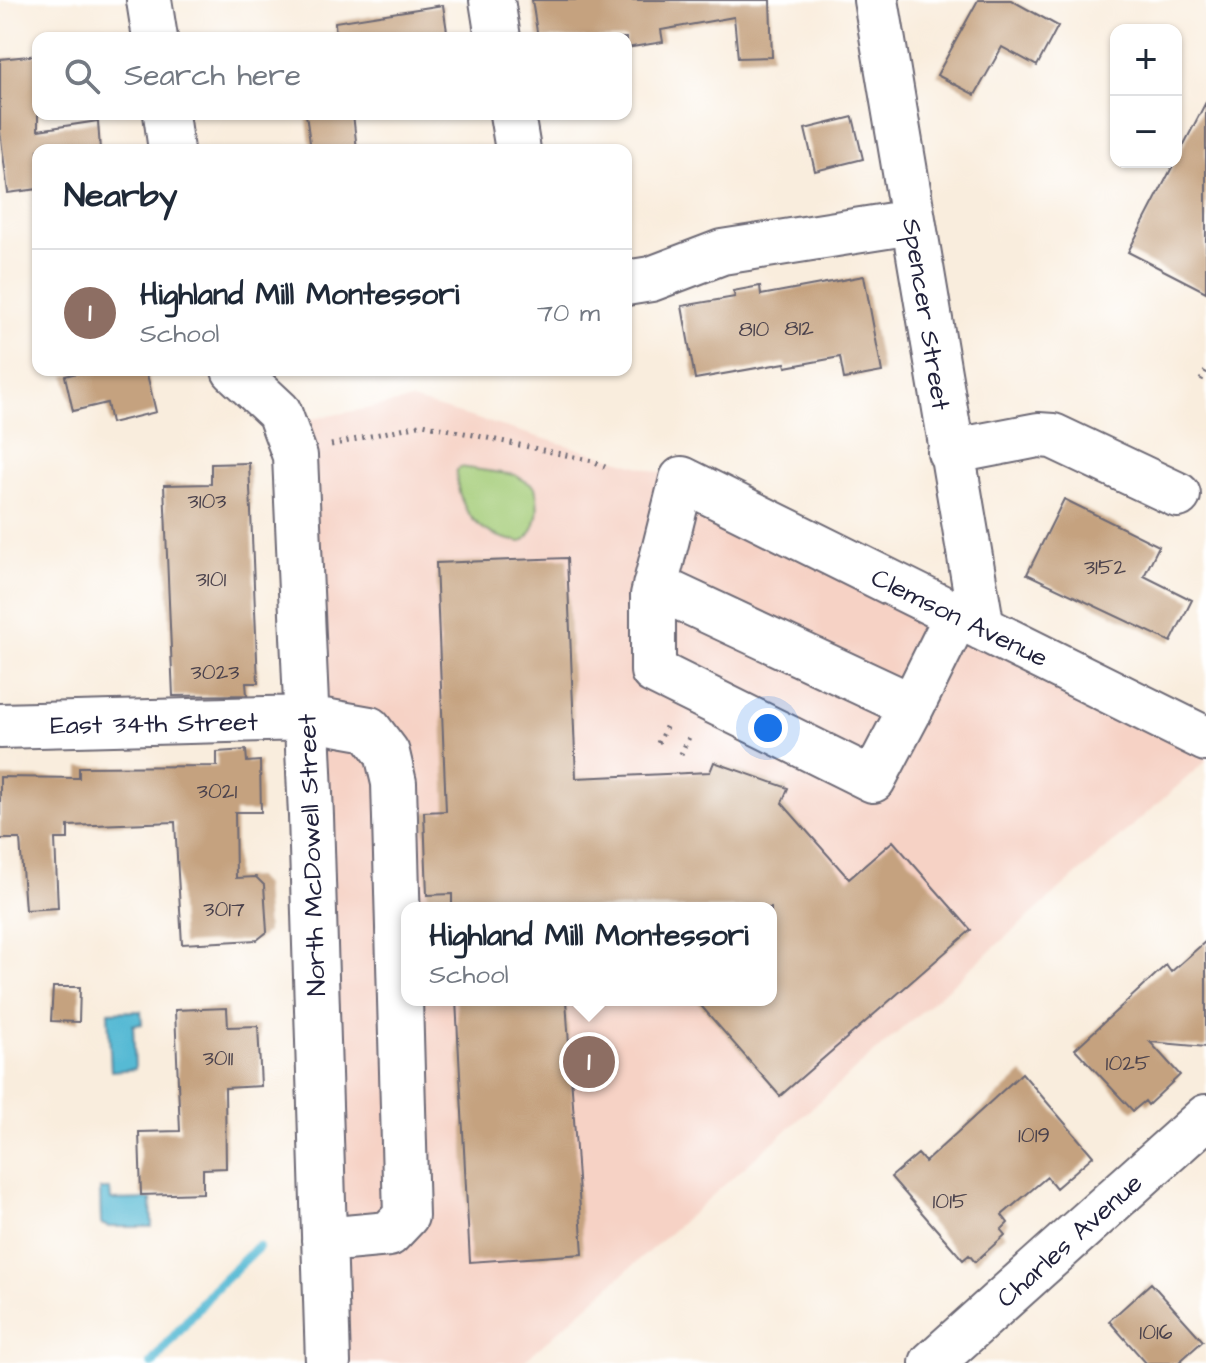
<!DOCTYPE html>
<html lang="en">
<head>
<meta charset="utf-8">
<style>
	body { margin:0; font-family:"Architects Daughter",sans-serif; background:#f2f2f3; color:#1f2937 }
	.controls { position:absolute; right:24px; top:24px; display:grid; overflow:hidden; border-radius:16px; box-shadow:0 2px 6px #0004 }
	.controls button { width:72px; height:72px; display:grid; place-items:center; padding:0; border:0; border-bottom:2px solid #e0e1e3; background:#fff; color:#1f2937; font:40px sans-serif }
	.you { position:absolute; left:768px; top:728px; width:28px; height:28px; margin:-20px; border:6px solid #fff; border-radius:50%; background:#1a73e8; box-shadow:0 0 0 12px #1a73e833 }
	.badge { display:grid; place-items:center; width:52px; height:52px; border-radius:50%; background:#b5179e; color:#fff; font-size:26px; font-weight:700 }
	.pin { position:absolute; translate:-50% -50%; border:4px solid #fff; box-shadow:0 2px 8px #0006 }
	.popup { position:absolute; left:401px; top:902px; width:376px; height:104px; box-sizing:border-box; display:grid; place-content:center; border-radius:16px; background:#fff; filter:drop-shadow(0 2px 6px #0005); font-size:26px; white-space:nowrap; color:#747a83 }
	.popup b { font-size:30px; color:#1f2937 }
	.popup::after { content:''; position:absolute; left:50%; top:100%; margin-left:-16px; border:16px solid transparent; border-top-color:#fff }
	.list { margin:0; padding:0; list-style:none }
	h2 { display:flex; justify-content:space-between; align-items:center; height:104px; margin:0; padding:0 32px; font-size:34px }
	h2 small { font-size:26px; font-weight:400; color:#747a83 }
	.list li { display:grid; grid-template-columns:52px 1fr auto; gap:24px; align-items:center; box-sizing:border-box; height:128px; padding:0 32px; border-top:2px solid #e0e1e3 }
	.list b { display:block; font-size:30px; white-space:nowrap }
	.list p { margin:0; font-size:26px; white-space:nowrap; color:#747a83 }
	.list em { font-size:26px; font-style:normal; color:#747a83 }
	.icon { flex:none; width:44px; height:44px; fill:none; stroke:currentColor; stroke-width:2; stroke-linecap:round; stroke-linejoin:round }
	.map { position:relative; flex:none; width:1206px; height:1363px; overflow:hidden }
	.search { position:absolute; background:#fff; box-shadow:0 2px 6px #0004; left:32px; top:32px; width:600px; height:88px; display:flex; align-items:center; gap:20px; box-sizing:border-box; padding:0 28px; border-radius:16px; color:#747a83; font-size:30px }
	.panel { position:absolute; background:#fff; box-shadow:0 2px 6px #0004; left:32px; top:144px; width:600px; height:232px; border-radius:16px }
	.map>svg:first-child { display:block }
	.built { fill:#f6d2c5; fill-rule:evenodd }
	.green { fill:#a4cc78; stroke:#63775a; stroke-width:2 }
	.water { fill:#56bad4; stroke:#3c6e88; stroke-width:2 }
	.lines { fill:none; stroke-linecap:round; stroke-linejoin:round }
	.stream { stroke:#56bad4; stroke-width:10 }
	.building { fill:#c5a27f }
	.minor-casing { stroke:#6d6974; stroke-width:48 }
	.path { stroke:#6d6974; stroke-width:5; stroke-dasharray:2 6; stroke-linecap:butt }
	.minor { stroke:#fff; stroke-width:44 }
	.labels { text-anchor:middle; stroke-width:7; stroke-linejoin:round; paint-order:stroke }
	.number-label { font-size:22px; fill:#4b424c }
	.street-label { font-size:26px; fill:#22223b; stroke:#fff }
</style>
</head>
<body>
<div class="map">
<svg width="1206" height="1363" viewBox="0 0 1206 1363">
	<rect width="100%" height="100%" fill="#fff"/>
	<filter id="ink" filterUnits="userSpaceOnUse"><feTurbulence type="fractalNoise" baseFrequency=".0125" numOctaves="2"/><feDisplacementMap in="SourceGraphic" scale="16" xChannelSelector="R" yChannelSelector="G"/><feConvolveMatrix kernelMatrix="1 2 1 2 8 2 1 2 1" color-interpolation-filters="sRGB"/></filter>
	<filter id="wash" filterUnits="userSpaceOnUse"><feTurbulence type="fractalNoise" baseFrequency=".006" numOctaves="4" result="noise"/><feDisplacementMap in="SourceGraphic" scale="32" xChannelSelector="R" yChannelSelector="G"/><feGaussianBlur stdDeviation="1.8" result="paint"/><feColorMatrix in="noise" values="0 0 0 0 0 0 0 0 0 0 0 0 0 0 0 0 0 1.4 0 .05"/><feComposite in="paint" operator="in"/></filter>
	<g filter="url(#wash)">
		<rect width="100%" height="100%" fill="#f9eddd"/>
		<!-- built -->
		<path class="built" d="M412,400l270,79 524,260v22l-684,602h-195l-41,-939zM407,908h364v92h-364z"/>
		<!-- green -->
		<path class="green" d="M460,467l55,8 20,12c5,19 4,43 -13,55 -42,-5 -64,-29 -66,-71z"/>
		<!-- water -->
		<path class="water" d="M141,1011l1,13 -9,1 2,44 -24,2 -3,-59z
			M100,1189h10l1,11 40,-1 1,28h-43l-8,-3z"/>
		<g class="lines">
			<!-- stream -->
			<path class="stream" d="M152,1363l62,-74 44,-42"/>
		</g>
		<g id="blocks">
			<!-- building -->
			<path class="building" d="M532,0h238l2,57 -34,1 -4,-41 -73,13 2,12 -37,6v-10h-88z
				M978,0h33l47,26 -21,40 -35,-19 -27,48 -38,-20z
				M443,5l5,33h-112l-1,-16z
				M38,55v75l60,-9 2,29h-62v39l-30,4 -8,-62v-72z
				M1206,102v190l-78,-40z
				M306,114h47l4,36h-46z
				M853,117l10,42 -48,12 -10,-42z
				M864,276l18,96 -38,7 -4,-22 -54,10 -1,-4 -90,16 -13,-73 53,-9 -2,-6 27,-5 1,9z
				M89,370h57l10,42 -45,11 -4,-20 -34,8 -8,-35z
				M249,463l9,220h-12l1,12 -74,1 -9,-211 47,-1v-20z
				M1064,499l95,47 -15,30 48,24 -21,42 -144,-68z
				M567,558l9,220 134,-6 4,-10 74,26 -6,15 67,76 44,-38 78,89 -191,166 -84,-96h75v-92h-319v-14l-25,1 -3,-83 22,-1 -10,-248z
				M246,750l1,12 13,-1 1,51h-26l1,66 20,-1 8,8 3,47 -10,8 -75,4 -7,-122 -107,4v13h-13l3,69 -33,2 -5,-71h-20v-62l79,1v-11l138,-1v-14z
				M1206,941v106l-56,-5 30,33 -32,30 -3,-4 -12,10 -58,-62 91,-84 5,7z
				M53,987h27l-1,35 -28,-1z
				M456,1000h110l17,254 -113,8z
				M227,1008l1,19 30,-1 3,60 -36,2 1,80 -23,1v24l-62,2 -2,-63 41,-1 -5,-121z
				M1022,1073l71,83 -37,32 -9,-11 -45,38 6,8 -7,7 4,5 -30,27 -6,-7 -6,5 -72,-83 27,-23 7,8z
				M1151,1283l52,58 -25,22h-32l-37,-42z"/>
		</g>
	</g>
	<g filter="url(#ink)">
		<use href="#blocks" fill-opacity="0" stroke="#6d6974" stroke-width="2"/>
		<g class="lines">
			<!-- minor casing -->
			<g class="minor-casing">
				<path id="minor" d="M149,0l6,38
					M492,0l6,38
					M876,0l106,628
					M166,114l5,36
					M512,114l6,36
					M626,283l25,-4 71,-27 190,-30
					M234,370l45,42 16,44 16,360 17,547
					M950,452l88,-17 15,1 125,59
					M655,586l257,120 -39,74 -220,-109v-76l29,-116 524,260
					M912,706l45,-91
					M0,726l307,-8 62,11 18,24 7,30 12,433 -17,18 -65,6
					M932,1363l274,-246"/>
			</g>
			<!-- path -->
			<path class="path" d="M1201,380l5,-9
				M331,445l92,-21 170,37 12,6
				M658,743l10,-20
				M681,754l10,-21"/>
			<!-- minor -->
			<use href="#minor" class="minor"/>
		</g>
	</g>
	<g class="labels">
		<!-- number labels -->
		<g class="number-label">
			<text x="799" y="335">812</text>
			<text x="754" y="336">810</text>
			<text x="207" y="508">3103</text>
			<text x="1105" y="574">3152</text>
			<text x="211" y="586">3101</text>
			<text x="215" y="679">3023</text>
			<text x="217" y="798">3021</text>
			<text x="224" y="916">3017</text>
			<text x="218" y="1065">3011</text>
			<text x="1128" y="1070">1025</text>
			<text x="1034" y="1142">1019</text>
			<text x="950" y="1208">1015</text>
			<text x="1156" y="1339">1016</text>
		</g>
		<!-- street labels -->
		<g class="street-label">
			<text transform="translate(927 314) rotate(81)" y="9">Spencer Street</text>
			<text transform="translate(960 617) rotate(26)" y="9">Clemson Avenue</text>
			<text transform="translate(154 723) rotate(-1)" y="9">East 34th Street</text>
			<text transform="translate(311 855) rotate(-92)" y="9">North McDowell Street</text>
			<text transform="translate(1069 1240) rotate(-42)" y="9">Charles Avenue</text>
		</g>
	</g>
</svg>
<div class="controls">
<button>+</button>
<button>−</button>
</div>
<div class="you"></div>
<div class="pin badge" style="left:589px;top:1062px;background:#8d6e63">1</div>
<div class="popup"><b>Highland Mill Montessori</b>School</div>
<div class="search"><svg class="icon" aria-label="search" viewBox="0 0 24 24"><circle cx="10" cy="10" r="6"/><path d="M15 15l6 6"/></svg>Search here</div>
<section class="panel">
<h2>Nearby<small></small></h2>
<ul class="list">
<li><span class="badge" style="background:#8d6e63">1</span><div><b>Highland Mill Montessori</b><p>School</p></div><em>70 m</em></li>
</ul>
</section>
</div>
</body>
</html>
